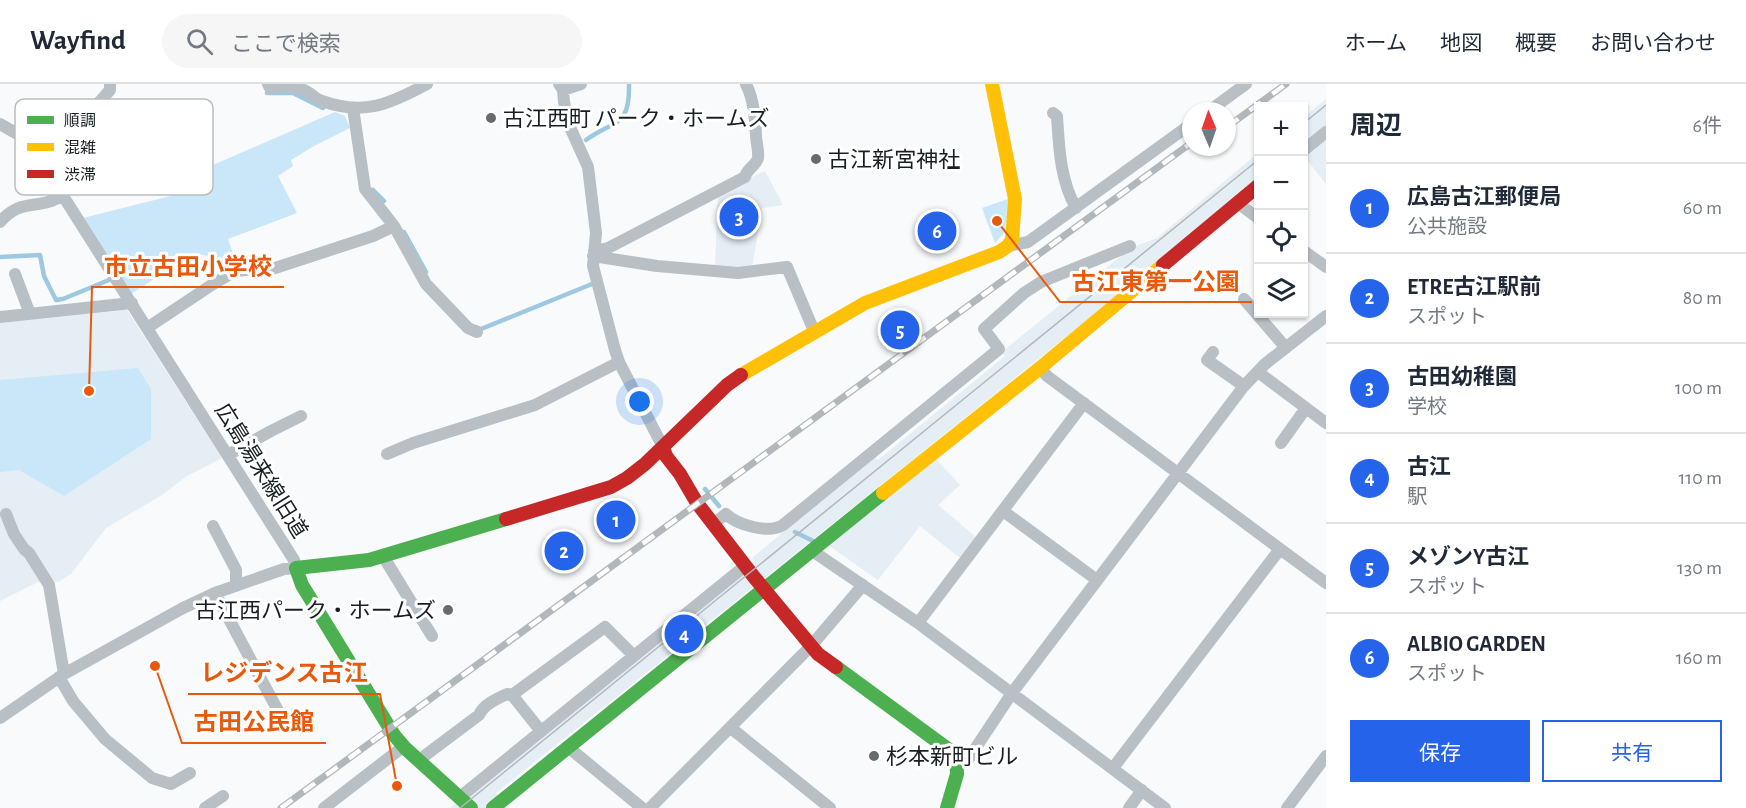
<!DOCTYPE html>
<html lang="ja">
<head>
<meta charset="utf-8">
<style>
	body { margin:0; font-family:"Alegreya Sans","Noto Sans JP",sans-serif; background:#f6f6f7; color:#1f2937 }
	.controls { position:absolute; right:18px; top:18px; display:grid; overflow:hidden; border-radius:0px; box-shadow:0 2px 4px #0004 }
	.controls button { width:54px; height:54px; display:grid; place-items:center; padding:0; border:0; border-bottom:2px solid #e0e1e3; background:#fff; color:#1f2937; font:30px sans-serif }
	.compass { position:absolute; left:1182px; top:18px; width:54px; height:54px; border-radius:50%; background:#fff; box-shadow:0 2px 4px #0004; rotate:358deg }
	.you { position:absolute; left:640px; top:318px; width:21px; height:21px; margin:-15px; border:4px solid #fff; border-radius:50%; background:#1a73e8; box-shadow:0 0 0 9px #1a73e833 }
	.badge { display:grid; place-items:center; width:39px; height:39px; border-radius:50%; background:#2563eb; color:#fff; font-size:20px; font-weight:700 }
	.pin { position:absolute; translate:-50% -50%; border:3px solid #fff; box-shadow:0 2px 6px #0006 }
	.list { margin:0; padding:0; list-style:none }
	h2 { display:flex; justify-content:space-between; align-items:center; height:78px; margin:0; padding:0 24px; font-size:26px }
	h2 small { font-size:20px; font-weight:400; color:#747a83 }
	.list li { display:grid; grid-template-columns:39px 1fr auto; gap:18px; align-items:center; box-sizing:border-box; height:90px; padding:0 24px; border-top:2px solid #e0e1e3 }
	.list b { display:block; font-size:22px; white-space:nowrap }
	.list p { margin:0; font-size:20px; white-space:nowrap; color:#747a83 }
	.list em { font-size:20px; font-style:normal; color:#747a83 }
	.actions { display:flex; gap:12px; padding:18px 24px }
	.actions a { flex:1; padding:14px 0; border:2px solid #2563eb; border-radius:0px; text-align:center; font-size:21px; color:#2563eb }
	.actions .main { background:#2563eb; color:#fff }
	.icon { flex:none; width:33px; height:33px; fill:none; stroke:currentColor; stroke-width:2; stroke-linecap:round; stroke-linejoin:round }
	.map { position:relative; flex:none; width:1326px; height:724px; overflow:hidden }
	header { display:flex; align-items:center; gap:36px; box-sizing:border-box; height:84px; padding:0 30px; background:#fff; border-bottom:2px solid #e0e1e3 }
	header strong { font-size:28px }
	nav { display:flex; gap:33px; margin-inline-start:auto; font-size:21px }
	.search { width:420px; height:54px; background:#f6f6f7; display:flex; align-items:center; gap:15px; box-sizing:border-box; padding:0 21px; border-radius:33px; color:#747a83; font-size:22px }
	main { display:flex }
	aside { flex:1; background:#fff }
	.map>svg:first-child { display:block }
	.built { fill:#e4eef4 }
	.green { fill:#c9e7f8 }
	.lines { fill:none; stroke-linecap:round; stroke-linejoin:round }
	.stream { stroke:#9ec8df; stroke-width:4.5 }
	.street { stroke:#b8c0c5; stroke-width:12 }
	.fast { stroke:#4caf50; stroke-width:14 }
	.slow { stroke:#ffc107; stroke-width:14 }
	.jam { stroke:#c62828; stroke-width:14 }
	.tram { stroke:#b2b7bb; stroke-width:1.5 }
	.rail-casing { stroke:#b2b7bb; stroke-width:7 }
	.rail { stroke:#fff; stroke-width:4.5; stroke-dasharray:14; stroke-linecap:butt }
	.poi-dot { fill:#666c6e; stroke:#fff; stroke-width:2 }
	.labels { text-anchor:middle; stroke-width:6; stroke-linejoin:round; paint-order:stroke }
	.poi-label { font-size:22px; fill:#181f22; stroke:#fff; text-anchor:start }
	.street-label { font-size:22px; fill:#181f22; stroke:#fff }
	.key { fill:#fff; stroke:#babcbd; stroke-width:1.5 }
	.key-label { font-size:16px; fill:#181f22 }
	.leader { fill:none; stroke:#e8590c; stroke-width:2 }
	.callout-dot { fill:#e8590c; stroke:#fff; stroke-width:2 }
	.callout-label { font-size:24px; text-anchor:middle; font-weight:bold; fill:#e8590c; stroke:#fff; stroke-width:6; stroke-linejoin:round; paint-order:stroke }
</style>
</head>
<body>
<header>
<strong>Wayfind</strong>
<div class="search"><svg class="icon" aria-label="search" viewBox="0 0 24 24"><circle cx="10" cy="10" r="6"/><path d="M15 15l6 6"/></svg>ここで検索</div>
<nav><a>ホーム</a><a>地図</a><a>概要</a><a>お問い合わせ</a></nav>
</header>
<main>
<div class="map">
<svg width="1326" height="724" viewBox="0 0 1326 724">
	<rect width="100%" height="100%" fill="#f8fafc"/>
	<!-- built -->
	<path class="built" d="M1326,15v29l-22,18v-29z
		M1326,53v47l-22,-28z
		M1258,69v30l-762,610 3,4 -14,11h-35l288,-233 16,-14 -2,-3 122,-102 4,4 127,-104 -3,-4 91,-74 40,-31 24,-9z
		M765,87l18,34 -21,3 -10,61 -37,-1 3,-75z
		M127,226l95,148 -35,18 -25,19 -56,33 -35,46 -13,8 -16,-2 -42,21v-278z
		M935,374l25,27 -22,20 39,33 -16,21 -41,-33 -42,54 -50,-35z"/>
	<!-- green -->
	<path class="green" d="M335,28l10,4 5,12 -36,18 -23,14 2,6 -15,10 19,37 -69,26 10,28 -8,3 -5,-10 -31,-7 -63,41 -48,-76 119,-30 -3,-17z
		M1008,115l-3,33 -10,11 -13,-35z
		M138,284l13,21v50l-87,57 -45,-26 -19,2v-92z"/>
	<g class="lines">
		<!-- stream -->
		<path class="stream" d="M267,9h26l30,15
			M586,56c28,-21 44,-11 43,-56
			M373,106l11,11
			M404,148l22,40
			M0,173l40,-2 4,21 12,24 7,-1 46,-19
			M476,243l5,2 111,-45
			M705,405l14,17
			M795,448l18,9"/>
		<!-- street -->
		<path class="street" d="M268,0l2,4c13,-3 24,-3 36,3 6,3 10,8 16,10 42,15 68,3 105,-17
			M559,0l4,6 1,12 5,23 19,42 8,66 -3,33 22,84 4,12 44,85
			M563,6l18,-6
			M353,24l12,81 29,37 32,58 42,44 9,4
			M1209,27l37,-27
			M1053,29l4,3c2,31 3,64 19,92
			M0,40l21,12 11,11 262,413 2,8 -12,1 -69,24 -32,15 -119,66 -64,44
			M1304,66l22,-18
			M1239,120l19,14
			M0,138c22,-26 40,-10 64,-28l6,-45 14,-22 5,-13 21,-24v-6
			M1008,162l20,-4 163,-118
			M594,167l14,-3 137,-71c2,-9 11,-11 13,-19 1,-8 -2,-16 -2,-23 -1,-17 -2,-35 -10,-51
			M1304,167l22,16
			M593,172l64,10 81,7 49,-6 27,64
			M15,190l15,40
			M1244,215l42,49
			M0,233l132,-14
			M147,244l66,-44 22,-13 21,-2 13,1 104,-34 21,-10
			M1213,268l-6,8 37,26
			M1040,284l7,8 279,207
			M1258,288l68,51
			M1281,359l25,-35
			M387,370l26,-11 122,-38 84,-43
			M228,371l43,-24 30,-15
			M1003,427l94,69
			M6,430l8,20 10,15 5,4 20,32 15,89
			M713,440l13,-10c11,11 43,20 57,11l216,-176 -15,-20 40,-36 17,-11 89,-36
			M213,442l23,44v16
			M811,466l107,73 247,185
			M383,472l49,80
			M215,509l68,127
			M918,539l166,-220
			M59,593l14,24 32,38 47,39 19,6 19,-11
			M731,644l99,80
			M540,646l-28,-35 93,-68 28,28
			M568,663l74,61
			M419,676l60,-45c5,-11 18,-16 28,-21l5,1
			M959,678l10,-4 43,-65 232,-307 21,-22 61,-48
			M1113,684l167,-219
			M460,713l285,-231
			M205,724l18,-12
			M324,724l75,-58 6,-2
			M650,724l161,-162 52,-61
			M1129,724l13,-18
			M1287,724l39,-52"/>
		<!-- fast -->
		<path class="fast" d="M836,583l120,88 1,19 -10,34
			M471,724l-66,-60 -11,-13 -92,-150 -6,-17 73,-8 137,-41
			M493,724l390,-315"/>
		<!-- slow -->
		<path class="slow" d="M741,291l124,-72 134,-51 9,-6 4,-6 3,-41 -23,-115
			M883,409l157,-125 123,-103"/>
		<!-- jam -->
		<path class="jam" d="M1163,181l95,-79
			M663,363l3,9 14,18 17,29 57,74 64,77 18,13
			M506,435l105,-32 16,-9 18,-14 82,-79 14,-10"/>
		<!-- tram -->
		<path class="tram" d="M1304,39l22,-18
			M460,724l798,-648"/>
		<!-- rail casing -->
		<g class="rail-casing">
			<path id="rail" d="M1227,43l59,-43
				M281,724l910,-665"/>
		</g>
		<!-- rail -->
		<use href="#rail" class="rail"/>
	</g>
	<!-- markers -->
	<g class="poi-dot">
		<circle cx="491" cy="34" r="6"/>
		<circle cx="816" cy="75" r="6"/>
		<circle cx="448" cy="526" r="6"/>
		<circle cx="874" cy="672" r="6"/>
	</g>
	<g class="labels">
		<!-- poi labels -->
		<g class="poi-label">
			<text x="503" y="42">古江西町 パーク・ホームズ</text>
			<text x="828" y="83">古江新宮神社</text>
			<text x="436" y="534" text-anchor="end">古江西パーク・ホームズ</text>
			<text x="886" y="680">杉本新町ビル</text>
		</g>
		<!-- street labels -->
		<g class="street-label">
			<text transform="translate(262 386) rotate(58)" y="8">広島湯来線旧道</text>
		</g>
	</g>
	<!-- legend -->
	<rect x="15" y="15" width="198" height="96" rx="9" class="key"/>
	<rect x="27" y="32" width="27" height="8" fill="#4caf50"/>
	<rect x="27" y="59" width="27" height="8" fill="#ffc107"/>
	<rect x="27" y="86" width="27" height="8" fill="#c62828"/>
	<g class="key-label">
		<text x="64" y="42">順調</text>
		<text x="64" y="69">混雑</text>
		<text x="64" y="96">渋滞</text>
	</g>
	<!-- callouts -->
	<path class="leader" d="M89 307L92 203H284M997 137L1060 218H1252M397 702L380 610H188M155 582L182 659H326"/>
	<g class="callout-dot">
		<circle cx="89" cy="307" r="6"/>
		<circle cx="997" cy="137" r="6"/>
		<circle cx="397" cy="702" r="6"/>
		<circle cx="155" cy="582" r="6"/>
	</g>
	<g class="callout-label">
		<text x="188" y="191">市立古田小学校</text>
		<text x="1156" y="206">古江東第一公園</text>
		<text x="284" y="597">レジデンス古江</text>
		<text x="254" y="646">古田公民館</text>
	</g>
</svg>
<div class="controls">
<button>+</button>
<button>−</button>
<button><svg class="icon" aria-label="locate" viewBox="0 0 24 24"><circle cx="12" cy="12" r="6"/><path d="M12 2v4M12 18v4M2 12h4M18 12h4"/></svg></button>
<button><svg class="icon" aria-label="layers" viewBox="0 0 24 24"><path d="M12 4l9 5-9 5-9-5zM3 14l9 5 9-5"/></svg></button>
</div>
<svg class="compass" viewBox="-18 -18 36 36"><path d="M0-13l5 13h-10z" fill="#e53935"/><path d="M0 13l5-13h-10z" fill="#747a83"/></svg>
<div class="you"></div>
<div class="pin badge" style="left:616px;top:436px">1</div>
<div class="pin badge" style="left:564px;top:467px">2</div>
<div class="pin badge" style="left:739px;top:133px">3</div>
<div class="pin badge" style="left:684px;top:550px">4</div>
<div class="pin badge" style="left:900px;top:246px">5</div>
<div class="pin badge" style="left:937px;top:147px">6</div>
</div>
<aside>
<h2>周辺<small>6件</small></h2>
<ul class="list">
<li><span class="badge">1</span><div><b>広島古江郵便局</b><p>公共施設</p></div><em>60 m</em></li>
<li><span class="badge">2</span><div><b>ETRE古江駅前</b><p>スポット</p></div><em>80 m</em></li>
<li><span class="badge">3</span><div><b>古田幼稚園</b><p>学校</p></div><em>100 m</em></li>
<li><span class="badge">4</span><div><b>古江</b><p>駅</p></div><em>110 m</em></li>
<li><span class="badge">5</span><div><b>メゾンY古江</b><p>スポット</p></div><em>130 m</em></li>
<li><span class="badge">6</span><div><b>ALBIO GARDEN</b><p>スポット</p></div><em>160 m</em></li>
</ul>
<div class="actions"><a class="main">保存</a><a>共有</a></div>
</aside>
</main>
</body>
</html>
